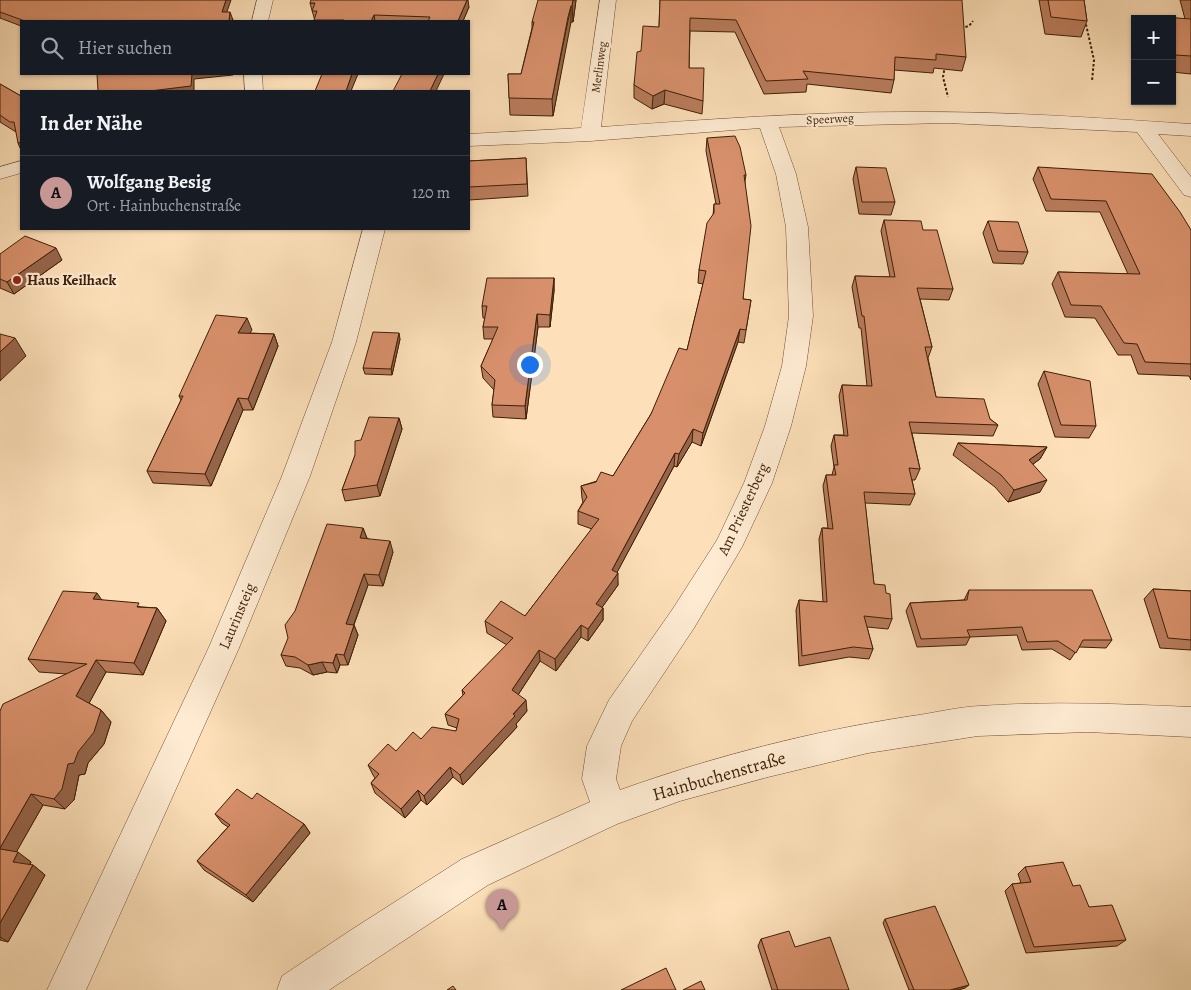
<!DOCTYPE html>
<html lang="de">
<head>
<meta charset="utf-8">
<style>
	body { margin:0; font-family:Alegreya,serif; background:#242831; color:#f1f3f6 }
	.controls { position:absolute; right:15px; top:15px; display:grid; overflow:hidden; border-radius:0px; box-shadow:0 1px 4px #0004 }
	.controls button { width:45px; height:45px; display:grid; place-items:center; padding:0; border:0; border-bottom:1px solid #363941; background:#171b24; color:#f1f3f6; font:25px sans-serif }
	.you { position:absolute; left:529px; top:364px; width:18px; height:18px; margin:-12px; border:4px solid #fff; border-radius:50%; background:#1a73e8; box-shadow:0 0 0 8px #1a73e833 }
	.badge { display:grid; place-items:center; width:32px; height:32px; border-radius:50%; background:#c59692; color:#111; font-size:16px; font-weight:700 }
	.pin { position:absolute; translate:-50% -41px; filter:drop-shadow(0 1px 2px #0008) }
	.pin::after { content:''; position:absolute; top:26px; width:18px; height:15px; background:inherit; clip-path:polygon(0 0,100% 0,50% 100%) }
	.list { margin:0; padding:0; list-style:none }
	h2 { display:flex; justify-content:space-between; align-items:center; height:65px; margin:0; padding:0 20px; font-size:21px }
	h2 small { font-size:16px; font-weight:400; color:#9ea1a6 }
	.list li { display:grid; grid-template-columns:32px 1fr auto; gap:15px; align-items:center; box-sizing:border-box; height:75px; padding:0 20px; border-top:1px solid #363941 }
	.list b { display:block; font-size:19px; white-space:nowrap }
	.list p { margin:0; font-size:16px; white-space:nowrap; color:#9ea1a6 }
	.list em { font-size:16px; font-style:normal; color:#9ea1a6 }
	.icon { flex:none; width:28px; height:28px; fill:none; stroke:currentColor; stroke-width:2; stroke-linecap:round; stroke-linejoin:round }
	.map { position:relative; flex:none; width:1191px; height:990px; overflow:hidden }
	.search { position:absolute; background:#171b24; box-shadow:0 1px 4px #0004; left:20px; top:20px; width:450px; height:55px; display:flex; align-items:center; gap:12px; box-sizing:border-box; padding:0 18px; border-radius:0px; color:#9ea1a6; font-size:19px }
	.panel { position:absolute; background:#171b24; box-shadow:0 1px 4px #0004; left:20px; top:90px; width:450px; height:140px; border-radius:0px }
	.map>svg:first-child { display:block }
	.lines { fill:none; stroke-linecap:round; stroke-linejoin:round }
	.street-casing { stroke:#6e4f33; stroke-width:1 }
	.path { stroke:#3e1f06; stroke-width:2; stroke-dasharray:2.5 2; stroke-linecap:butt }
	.street { fill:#feebd2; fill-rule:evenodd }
	.wall { fill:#b97c5c; stroke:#3e1f06 }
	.shaded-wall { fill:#96654b; stroke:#3e1f06 }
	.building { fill:#d7906b; stroke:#3e1f06 }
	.poi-dot { fill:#8f2418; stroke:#feebd2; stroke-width:2 }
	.labels { text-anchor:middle; stroke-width:4.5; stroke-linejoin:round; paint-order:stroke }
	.far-street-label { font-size:12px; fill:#3e1f06; stroke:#feebd2 }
	.poi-label { font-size:15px; font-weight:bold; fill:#3e1f06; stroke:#feebd2; text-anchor:start }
	.street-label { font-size:15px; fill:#3e1f06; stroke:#feebd2 }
	.near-street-label { font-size:18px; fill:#3e1f06; stroke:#feebd2 }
</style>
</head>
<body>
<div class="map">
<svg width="1191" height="990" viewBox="0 0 1191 990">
	<rect width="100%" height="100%" fill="#fde0b9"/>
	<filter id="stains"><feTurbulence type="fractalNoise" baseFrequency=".004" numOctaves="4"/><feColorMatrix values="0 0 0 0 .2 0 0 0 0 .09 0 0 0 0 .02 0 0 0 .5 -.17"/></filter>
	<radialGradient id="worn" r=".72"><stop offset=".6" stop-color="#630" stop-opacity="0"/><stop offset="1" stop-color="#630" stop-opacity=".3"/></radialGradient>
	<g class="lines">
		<!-- street casing -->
		<g class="street-casing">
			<path id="street" d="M257,0h16l-5,21h-16z
				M600,0h16l-15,127c102,-7 204,-15 306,-15 95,-1 189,6 284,12v12l-33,-2 33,43v20l-7,-2 -47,-63 -190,-9 -168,4 17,47 12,53 5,89 -7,50 -15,60 -19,57 -30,64 -48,81 -62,93 -11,25 -5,33 4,11c95,-34 193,-59 292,-74 23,-3 45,-9 68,-10 70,-5 140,-2 211,1v30l-103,-5 -110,4 -110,17 -100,24 -88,24 -63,23 -129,61 -159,105h-52l5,-14 69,-46 111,-71 128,-57 -8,-23 5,-33 22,-46 63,-90 45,-70 27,-57 21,-57 17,-60 7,-50 -3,-89 -10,-53 -16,-46 -170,13 -121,5v-12l112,-6z
				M244,74h18l1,17h-18z
				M21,161v12l-21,6v-12z
				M363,229h22l-29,113 -46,134 -71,172 -153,342h-39l162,-343 73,-171 50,-134z"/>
		</g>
		<!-- path -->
		<path class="path" d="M1085,20l9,40 -2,21
			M961,28l8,-2 4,-5
			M945,66l-2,11 5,20"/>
		<!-- street -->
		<use href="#street" class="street"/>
	</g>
	<!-- wall -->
	<path class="wall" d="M0,0l227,12 6,8 -1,1h-211v5l-21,-8z
		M576,0l-3,22h-2l-3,11 -15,83 -43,-1 -2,-41h13l11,-46v-6z
		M660,0l306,57 -4,14 -28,-3 -1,5 -39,-3v10l-3,13 -84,-9 -1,8 -42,2 -29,-62 -45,-1 -1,37 14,33 -1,13 -38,-10 -12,5 -18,-11v-13l7,-34 18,-24z
		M1039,0h45l3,21 -6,16 -36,-3z
		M1180,0h11v74l-19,-2v-53h-10l1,-2 22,2z
		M310,3l159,4 -6,14h-148z
		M0,84l21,12 -5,36 -16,-10z
		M707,138l39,37 -1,6 -2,118 8,1 -7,43 -6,-1 -37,104 -9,-4 -15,25 -3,-1 -57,106 1,13 -16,22 1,1v12l-15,21 -7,-4 -25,34 -16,-10 -22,34 9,16 -11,13 1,3 -54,58 -10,-8 -26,28 -6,-5 -16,18 -30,-25 -4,-10 4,-5 -2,-3 -5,-10 53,-26 35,-8 1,-3 -9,-3 -3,-11 18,-19 -1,-5 45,-45 -20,-12 -2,-12 40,-5 67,-87 -14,-5v-13l5,-9 -1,-4 -1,-12 32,-10 38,-62 36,-64 16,-66 -5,-1 1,-13 14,-54 1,-12h2l-10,-53z
		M526,158l2,38 -59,4v-39z
		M856,167l39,35 -4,13 -32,-1 -6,-35z
		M1038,167l153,63v150l-2,-4 -51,-2 -7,-19h-13l-23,-37 -30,-1 -13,-33 6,-12 70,2 -28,-62 -54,-1 -13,-32z
		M884,220l39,10 30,59 -4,11 -29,-1 12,48 -4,11 8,39 54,22 8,6 -5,11 -81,-3 8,36 -5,11h-3l3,14 -5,11 -45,-2 9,81 12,9 6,26 -4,10 -21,-2 6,22 -4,10 -20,-2 -50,9 -3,-56 3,-10 24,2 -4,-63 3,-11h6l-5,-42 3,-11h6l2,-8 -3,-21 3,-11h10l-5,-39 3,-11 25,1 -6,-58h-2l-7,-41 3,-11 35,1 -9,-46z
		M988,221l40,31 -5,12 -30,-1 -10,-30z
		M0,254l62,6 -48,34 -14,-6z
		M554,278v13l-4,36h-12l-12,92 -33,-2 -1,-12 2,-15 -11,-12 -2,-12 12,-27h-9l-1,-12 2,-9h-2l-1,-12z
		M252,330l-3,3 25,1 4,12 -25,64h-10l-32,76 -58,-3 -6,-12 34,-71 -2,-4z
		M400,339l-8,36 -27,-1 -2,-6z
		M1044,371l52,55 -7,12 -34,-1 -17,-53z
		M399,418l3,11 -22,67 -35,5 -3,-11 19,-50z
		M958,443l89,4 -7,12 -7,5 7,28 -32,10 -13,-15 -42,-32z
		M363,528l4,10 26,14 -10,34 -15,-1 -14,40 4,10 -10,30h-8l-3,8 -10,-1 -14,3 -13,-7 -14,-2 -5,-11z
		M1153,589l38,2v59l-31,-2 -16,-49z
		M969,590l143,50 -6,8 -27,-1 -9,13 -18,-11 -30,1 -5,-15 -47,2 -4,8 -49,2 -11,-36 4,-8 54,-3z
		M101,600l41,7 15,1 9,13 -23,54 -37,-3 -17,31 12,7 10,12 -7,22 -16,19 -3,11 -6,1 -5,25 -9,9 -22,-4 -27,47 15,10 -1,3h3l12,10 -37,67 -8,-2v-229l67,-37 -28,-2 -11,-13z
		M252,799l52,25 6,9 -57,69 -49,-32 -7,-9 31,-34 -6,-4 -7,-9z
		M1025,867l48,19 16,21 37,33 -9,6 -91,7 -21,-62 7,-7 9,-1 -3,-9z
		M885,919l80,69 -8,2h-48l-26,-67z
		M761,939l34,8 54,43h-77l-14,-44z"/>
	<!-- shaded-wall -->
	<path class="shaded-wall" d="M226,0h5l-7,20 -2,-8z
		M467,0h1l1,7 -6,14h-5z
		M573,0h3l-3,22 -1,-16z
		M571,6v16l-18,94 -1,-17z
		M230,12l3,8 -1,1h-3z
		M374,15l1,6h-4z
		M192,74h41v1l-39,4v12h-44z
		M352,74h6l-7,17h-5z
		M438,74h6l-8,17h-6z
		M665,90l-1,14 -12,5 1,-13z
		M21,142v8l-3,-7z
		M56,248l6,12 -48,34 -7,-12z
		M554,278v13l-4,36v-12z
		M537,314l1,13 -12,92 -1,-13z
		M247,318l5,12 -10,15 -4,-12z
		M740,329l-2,13 -37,104 2,-13z
		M399,333l1,6 -8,36 -1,-6z
		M274,334l4,12 -25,64 -5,-11z
		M15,338l11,18 -26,25v-29z
		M238,398l5,12 -32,76 -6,-12z
		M399,418l3,11 -22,67 -3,-11z
		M693,429l-1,13 -15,25 2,-13z
		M1047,447l-7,12 -18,13 7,-12z
		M675,453l-1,13 -61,114 5,-7v12l-22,31v-12l16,-34z
		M1047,480l-7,12 -32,10 6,-12z
		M363,528l4,11 -7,-1z
		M390,541l3,11 -10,34 -4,-11z
		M364,574l4,11 -18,50 -4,-11z
		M97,593l9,13 -13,-7z
		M157,608l9,13 -23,54 -9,-12z
		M603,608v12l-15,21v-12z
		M354,625l4,10 -10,30 -4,-10z
		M581,625v12l-25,34 -1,-12z
		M539,650l1,11 -26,40 -2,-11z
		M336,654l4,11 -3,8 -4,-10z
		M96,660l10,12 -19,35 -11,-11z
		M322,662l5,10 -14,3 -5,-10z
		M526,700l1,11 -11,13 1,3 -54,58 -3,-10z
		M101,710l10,12 -7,22 -16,19 -3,11 -6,1 -5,25 -9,9 -11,-10 14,-35 10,-12z
		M450,767l3,10 -26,28 -3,-9z
		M418,790l3,10 -16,18 -4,-9z
		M31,794l12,11 -30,53 -13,-9v-1z
		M304,824l6,9 -57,69 -7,-7z
		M18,852l13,10 -5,9 -13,-9z
		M33,865l12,10 -37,67 -8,-5v-14z
		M969,985l-4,3 -8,2h-7z"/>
	<!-- building -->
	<path class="building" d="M0,0h226l-4,12h8l-1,9h-204l-25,-9z
		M311,0h156l-9,21h-30l2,-4 -56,-2 -3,6h-27v-1h-30l3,-9h-5l3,-8h-5z
		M538,0h35l-1,6h-1l-3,11 -16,82 -43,-1 -1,-24h13l13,-52h-2z
		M660,0h302l4,57 -30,-3v6l-41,-3 -1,23 -91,-9 5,8 -42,2 -30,-61 -46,-2 -1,50h15l-1,33 -38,-11 -12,6 -19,-11 3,-33 4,-1 2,-25 16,1z
		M1048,0h36l3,21 -36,-4z
		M1163,17l28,2v37l-16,-1 -3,-10v-26h-8z
		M97,74h95l-1,12 -41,5h-52z
		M322,74h30l-6,17h-31z
		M402,74h36l-8,17h-37z
		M0,84l21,12v46l-3,1 -4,-21h-4l-10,-7z
		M735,136l5,11 6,28h-2l7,51 -8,73 8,1 -5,30 -6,-1 -37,104 -10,-4 -14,25 -4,-1 -63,117 6,3 -22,31 7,4 -15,21 -7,-4 -26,34 -16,-9 -27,40 14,10 -13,14 2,2 -55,59 -10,-8 -26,29 -6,-6 -17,19 -30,-26 8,-9 -11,-9 20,-21 8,7 17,-19 8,7 11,-12 24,4 3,-12 -14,-5 20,-21 -3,-3 51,-52 -28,-17 16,-20 24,15 74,-97 -21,-8 9,-14 -6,-11 15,-4 5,-10 12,4 38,-62 28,-66 8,2 19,-79 -7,-1 8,-47 7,-10v-9h6l-13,-66z
		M526,158l1,26 -58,3v-26z
		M856,167l30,1 9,34h-33z
		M1038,167l114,7 28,38 11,18v134l-46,-2 -8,-18 -13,-1 -23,-37 -30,-1 -13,-33 82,2 -34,-73 -55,-2z
		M884,220l37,1 2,9h14l16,59 -36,-1 15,59h-7l11,50 48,2 6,20 8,6 -89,-3 11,47 -11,-1 6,26 -51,-2 10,92 11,1 1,8 4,1 2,25 -28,-3 9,33 -20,-2 -51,9 -3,-56 28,2 -5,-74 11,1 -7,-54h10l-2,-10h4l-4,-30 14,1 -6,-51 30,1 -8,-70h-2l-7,-40 40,1z
		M988,221l30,1 10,30 -30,-1z
		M25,236l31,12 -49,34 -7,-3v-25z
		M487,278h67l-4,37 -13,-1 -12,92 -33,-1 3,-25 -14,-14 17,-39h-15l4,-21h-5z
		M216,315l31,3 -9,15 36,1 -26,65 -10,-1 -33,76 -58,-3 36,-75h-4z
		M373,332l26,1 -8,36 -28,-1z
		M0,334l15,4 -15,14z
		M1044,371l46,10 6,45 -35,-1z
		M369,417l30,1 -22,67 -35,5 13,-35v-14l6,-1z
		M958,443l89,4 -18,13 18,20 -33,10 -13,-15z
		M327,524l36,4 -3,10 30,3 -11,34 -15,-1 -18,50 8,1 -10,30 -8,-1 -3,9 -11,-1 -14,3 -13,-8 -14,-2 7,-17 -3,-13 10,-14z
		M1153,589l38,2v49l-23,-2z
		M969,590h123l20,50h-29l-7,13 -18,-12 -31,1 -5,-15 -55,3 3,7 -49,2 -11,-36 57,-3z
		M63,591l34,2 -4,6 46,4 -2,4 20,1 -23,55 -38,-3 -20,36 25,14 -7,22 -16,20 -4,11 -6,1 -6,25 -8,10 -23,-5 -31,54v-137l3,-7 84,-40 -59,-5z
		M237,789l15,10 5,-6 47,31 -58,71 -49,-34 33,-36 -15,-11z
		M0,849l18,3 -5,10 20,3 -33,58z
		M1063,862l10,24 7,-1 9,22 23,-2 14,35 -92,7 -22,-63 19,-2 -6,-15z
		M935,906l34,79 -19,5h-36l-29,-71z
		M789,931l6,16 35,-10 19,53h-71l-17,-51z
		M666,968l10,22h-55z
		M701,981l4,9h-22z
		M453,986l3,4h-9z"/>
	<!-- markers -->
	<circle class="poi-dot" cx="17" cy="280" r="5"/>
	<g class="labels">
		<!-- far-street labels -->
		<g class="far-street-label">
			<text transform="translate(599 67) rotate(-82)" y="4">Merlinweg</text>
			<text transform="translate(830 119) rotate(-3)" y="4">Speerweg</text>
		</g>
		<!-- poi labels -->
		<g class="poi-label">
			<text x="27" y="285">Haus Keilhack</text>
		</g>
		<!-- street labels -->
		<g class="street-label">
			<text transform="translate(743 509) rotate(-65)" y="5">Am Priesterberg</text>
			<text transform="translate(237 616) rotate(-67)" y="5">Laurinsteig</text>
		</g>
		<!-- near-street labels -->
		<g class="near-street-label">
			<text transform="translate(719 776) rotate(-16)" y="6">Hainbuchenstraße</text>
		</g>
	</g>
	<rect width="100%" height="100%" filter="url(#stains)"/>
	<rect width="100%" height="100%" fill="url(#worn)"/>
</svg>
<div class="controls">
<button>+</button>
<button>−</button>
</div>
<div class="you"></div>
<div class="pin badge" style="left:502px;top:930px">A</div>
<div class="search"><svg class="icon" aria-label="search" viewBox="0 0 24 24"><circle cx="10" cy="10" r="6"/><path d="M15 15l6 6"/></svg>Hier suchen</div>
<section class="panel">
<h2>In der Nähe<small></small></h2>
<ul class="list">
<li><span class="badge">A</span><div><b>Wolfgang Besig</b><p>Ort · Hainbuchenstraße</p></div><em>120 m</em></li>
</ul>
</section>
</div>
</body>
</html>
